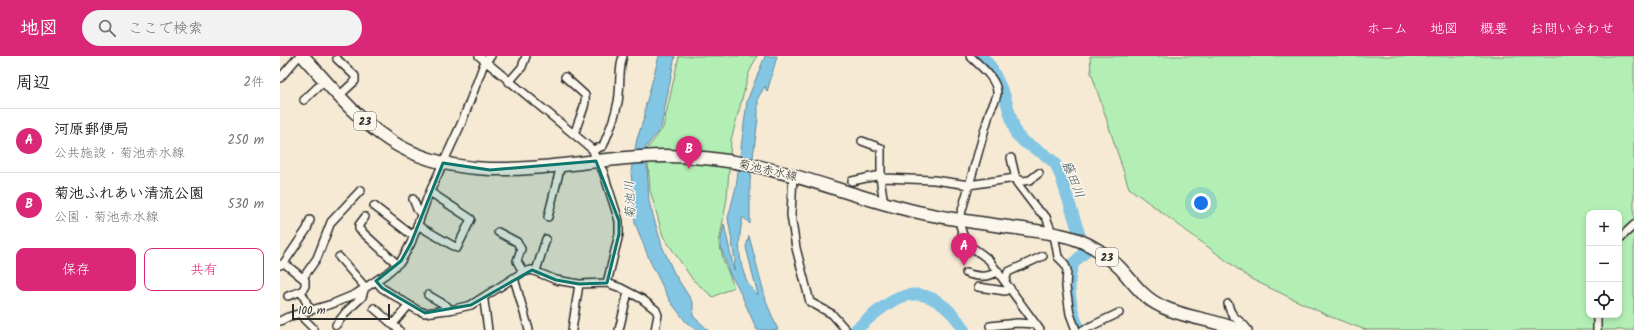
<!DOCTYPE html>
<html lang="ja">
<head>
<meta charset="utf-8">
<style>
	body { margin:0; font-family:Kalam,"Klee One",sans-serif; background:#f2f2f2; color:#202124 }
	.controls { position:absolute; right:12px; bottom:12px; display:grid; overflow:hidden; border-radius:8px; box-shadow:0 2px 6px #0003 }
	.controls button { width:36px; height:36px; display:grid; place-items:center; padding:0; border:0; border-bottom:1px solid #e0e0e0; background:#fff; color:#202124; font:20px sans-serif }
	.scale { position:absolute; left:12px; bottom:10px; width:98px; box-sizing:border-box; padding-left:4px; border:2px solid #2b2b2b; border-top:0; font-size:11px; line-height:14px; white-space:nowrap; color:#2b2b2b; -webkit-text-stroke:3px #fbf7ec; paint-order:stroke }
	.you { position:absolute; left:921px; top:147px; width:14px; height:14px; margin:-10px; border:3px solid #fff; border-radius:50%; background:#1a73e8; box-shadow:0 0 0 6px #1a73e833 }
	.badge { display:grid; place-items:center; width:26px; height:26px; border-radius:50%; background:#db2777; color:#fff; font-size:13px; font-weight:700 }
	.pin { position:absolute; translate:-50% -33px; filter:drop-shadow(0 1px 2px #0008) }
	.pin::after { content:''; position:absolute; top:21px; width:14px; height:12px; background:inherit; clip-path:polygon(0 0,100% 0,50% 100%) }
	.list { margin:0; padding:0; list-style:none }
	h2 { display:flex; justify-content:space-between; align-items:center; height:52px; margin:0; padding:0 16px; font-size:17px }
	h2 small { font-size:13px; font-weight:400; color:#757577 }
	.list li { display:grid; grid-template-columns:26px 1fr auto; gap:12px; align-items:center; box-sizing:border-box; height:64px; padding:0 16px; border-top:1px solid #e0e0e0 }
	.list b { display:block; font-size:15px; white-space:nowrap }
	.list p { margin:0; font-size:13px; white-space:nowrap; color:#757577 }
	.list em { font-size:13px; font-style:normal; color:#757577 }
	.actions { display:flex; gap:8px; padding:12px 16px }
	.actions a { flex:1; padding:9px 0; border:1px solid #db2777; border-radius:8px; text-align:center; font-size:14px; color:#db2777 }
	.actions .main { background:#db2777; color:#fff }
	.icon { flex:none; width:22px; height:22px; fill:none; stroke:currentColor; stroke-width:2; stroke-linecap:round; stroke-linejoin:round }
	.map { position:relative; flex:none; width:1354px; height:274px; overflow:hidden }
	header { display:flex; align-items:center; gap:24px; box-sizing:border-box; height:56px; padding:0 20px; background:#db2777; color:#fff }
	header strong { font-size:19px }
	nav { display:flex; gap:22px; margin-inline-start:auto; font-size:14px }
	.search { width:280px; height:36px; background:#f2f2f2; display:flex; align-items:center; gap:10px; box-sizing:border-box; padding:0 14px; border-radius:22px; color:#757577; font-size:15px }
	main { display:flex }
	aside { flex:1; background:#fff }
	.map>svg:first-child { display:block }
	.green { fill:#b3efb5; stroke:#6f8d70; fill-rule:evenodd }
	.water { fill:#83c6e4; stroke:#60889a }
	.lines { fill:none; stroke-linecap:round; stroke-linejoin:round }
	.river { stroke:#83c6e4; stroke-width:12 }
	.minor-casing { stroke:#2b2b2b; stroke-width:10 }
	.primary-casing { stroke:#2b2b2b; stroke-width:15 }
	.minor { stroke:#fbf7ec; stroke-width:7 }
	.primary { stroke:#fbf7ec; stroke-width:12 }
	.marked { fill:#0f766e; fill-opacity:0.2; stroke:#0f766e; stroke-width:3; stroke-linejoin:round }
	.labels { text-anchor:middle; stroke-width:3; stroke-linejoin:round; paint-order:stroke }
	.shield { fill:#fbf7ec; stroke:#696865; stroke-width:1 }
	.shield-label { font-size:11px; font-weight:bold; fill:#2b2b2b }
	.street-label { font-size:12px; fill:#2b2b2b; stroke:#fbf7ec }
	.water-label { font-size:13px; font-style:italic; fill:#455a62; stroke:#fbf7ec }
</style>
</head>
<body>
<header>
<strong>地図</strong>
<div class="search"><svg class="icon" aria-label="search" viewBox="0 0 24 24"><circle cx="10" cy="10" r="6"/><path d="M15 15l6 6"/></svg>ここで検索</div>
<nav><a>ホーム</a><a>地図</a><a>概要</a><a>お問い合わせ</a></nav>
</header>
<main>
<aside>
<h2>周辺<small>2件</small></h2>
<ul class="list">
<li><span class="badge">A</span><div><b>河原郵便局</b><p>公共施設 · 菊池赤水線</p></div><em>250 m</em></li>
<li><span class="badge">B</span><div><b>菊池ふれあい清流公園</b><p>公園 · 菊池赤水線</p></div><em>530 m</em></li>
</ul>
<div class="actions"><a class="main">保存</a><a>共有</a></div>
</aside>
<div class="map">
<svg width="1354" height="274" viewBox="0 0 1354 274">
	<rect width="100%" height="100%" fill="#f6ead5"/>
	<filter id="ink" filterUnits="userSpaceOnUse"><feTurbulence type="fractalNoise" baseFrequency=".025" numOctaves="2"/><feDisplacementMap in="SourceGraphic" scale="8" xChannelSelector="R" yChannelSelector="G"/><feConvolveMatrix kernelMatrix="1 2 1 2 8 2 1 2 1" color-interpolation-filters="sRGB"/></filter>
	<g filter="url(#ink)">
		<!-- green -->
		<path class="green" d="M399,0h78l-8,17 -18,67 -4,58 -8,45 5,19 10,25 -21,10 -20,-17 -30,-44 -13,-46 -3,-41 16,-21z
			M810,0h544v274h-268l-35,-13 -80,-38 -122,-91 -38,-116zM1309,157h30v102h-30z"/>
		<!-- water -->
		<path class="water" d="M379,0h16l-14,72 -15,19 3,55 13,44 12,27 19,30v13l15,14h-12l-10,-8 -16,-21 -20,-40 -15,-38 -4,-52 6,-32 8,-24v-7z
			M485,0h12l-10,36 -2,-6 -7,12v20l-8,63v43l-7,-7c-6,25 -6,60 15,78l-12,-48 3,-11 18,68 11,26h-21l-20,-45 -7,-10 -5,-16 -4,-11v-9l3,-15 10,46 1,-10 -7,-42 8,-31 11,-86z"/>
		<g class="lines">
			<!-- river -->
			<path class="river" d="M702,0l9,11 13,27 12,40 8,8 20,12 11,9 6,14 24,75c-3,3 -8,7 -11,11 -9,18 -3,50 6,67
				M575,274c24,-19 49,-49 82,-29 12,8 20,16 27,29"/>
			<!-- minor casing -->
			<g class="minor-casing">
				<path id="minor" d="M199,0l114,94 3,11 7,10 16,50v13l-12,49
					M690,0c9,9 28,23 27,38 -1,6 -5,12 -7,17l-31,110c7,29 10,22 30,39l51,70
					M57,3l18,17v5l-15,14
					M285,21l20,18c2,14 -9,26 -10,40
					M0,22l19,-22
					M229,26l13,-15 4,-11
					M24,44l21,-20
					M582,85l19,7v25l-1,4 4,27
					M313,94l10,-4c6,-14 12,-29 15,-44 3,-16 0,-31 5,-46
					M731,102l6,25 19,25 10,9 9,23 3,17 6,6 3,7 -1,17 4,27 6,16
					M513,119l-2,40 5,33 14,54 22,12 14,16
					M572,125l24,-5 8,2 50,2 35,5 46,-7 8,3 7,-1 9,-7
					M133,143l4,10 4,5
					M94,150l39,30
					M85,161l-6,8v4l38,35
					M268,161l13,-52
					M137,169l40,23 14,-29 -41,-27
					M218,176l19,10 4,7 -4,12 6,11
					M1339,183l15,-14
					M4,207l21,17v6l-3,5 -14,5
					M0,209l4,-2 23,-34 3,-9
					M256,215l10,-32
					M686,217c11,4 23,5 32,-2
					M23,222l14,-20 14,-36 30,-32
					M234,222l15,52
					M96,225l6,7 35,22 8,3 29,-4 17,-4 52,-33 9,-2 24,10 23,4 28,-1 14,5 21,11 14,11 2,5 -3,15
					M725,225l3,-9 35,-16
					M698,231l27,4 5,-3
					M21,235l9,19
					M148,239l19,11 2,4
					M202,242l2,3 4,29
					M948,248c4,17 12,14 20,26
					M94,252l25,22
					M22,257l2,6 9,9
					M1317,259v15
					M0,265l8,-4 44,-13 24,-10 30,-20 15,-13 10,-18 17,-47 34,-74 23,-61 6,-5
					M113,268l16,-19
					M56,269l10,-13 16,-15 3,-10 -26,-30
					M710,270l27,-3 19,1
					M292,274l7,-46
					M339,274l9,-38
					M803,274l36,-17"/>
			</g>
			<!-- primary casing -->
			<g class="primary-casing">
				<path id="primary" d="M23,0c29,32 58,69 96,90 75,41 161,16 241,11 39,-3 77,1 116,9 55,12 107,34 162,46 35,8 70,12 105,17 18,3 38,4 55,11 16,6 30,16 42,28 13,14 23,30 41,38 23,12 52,13 77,24"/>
			</g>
			<!-- minor -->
			<use href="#minor" class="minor"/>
			<!-- primary -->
			<use href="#primary" class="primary"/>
		</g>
	</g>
	<!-- marked area -->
	<path class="marked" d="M316,105l23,60v13l-12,49 -28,1 -23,-4 -24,-10 -61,35 -46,8 -43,-25 -6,-7 25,-20 10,-18 32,-80 47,7z"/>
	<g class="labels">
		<!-- shield labels -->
		<g class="shield">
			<rect x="74" y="56" width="22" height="18" rx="3"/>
			<rect x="816" y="192" width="22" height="18" rx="3"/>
		</g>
		<g class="shield-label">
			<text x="85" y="69">23</text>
			<text x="827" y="205">23</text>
		</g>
		<!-- street labels -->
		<g class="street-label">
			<text transform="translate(488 114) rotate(13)" y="4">菊池赤水線</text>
		</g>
		<!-- water labels -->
		<g class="water-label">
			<text transform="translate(794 123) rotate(68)" y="5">藤田川</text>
			<text transform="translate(349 144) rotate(-92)" y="5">菊池川</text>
		</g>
	</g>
</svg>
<div class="controls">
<button>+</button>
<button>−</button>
<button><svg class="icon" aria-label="locate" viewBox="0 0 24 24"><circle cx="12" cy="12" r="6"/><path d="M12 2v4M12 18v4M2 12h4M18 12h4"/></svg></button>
</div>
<div class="scale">100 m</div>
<div class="you"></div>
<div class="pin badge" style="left:684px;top:210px">A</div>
<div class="pin badge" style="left:409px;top:113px">B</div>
</div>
</main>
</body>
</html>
